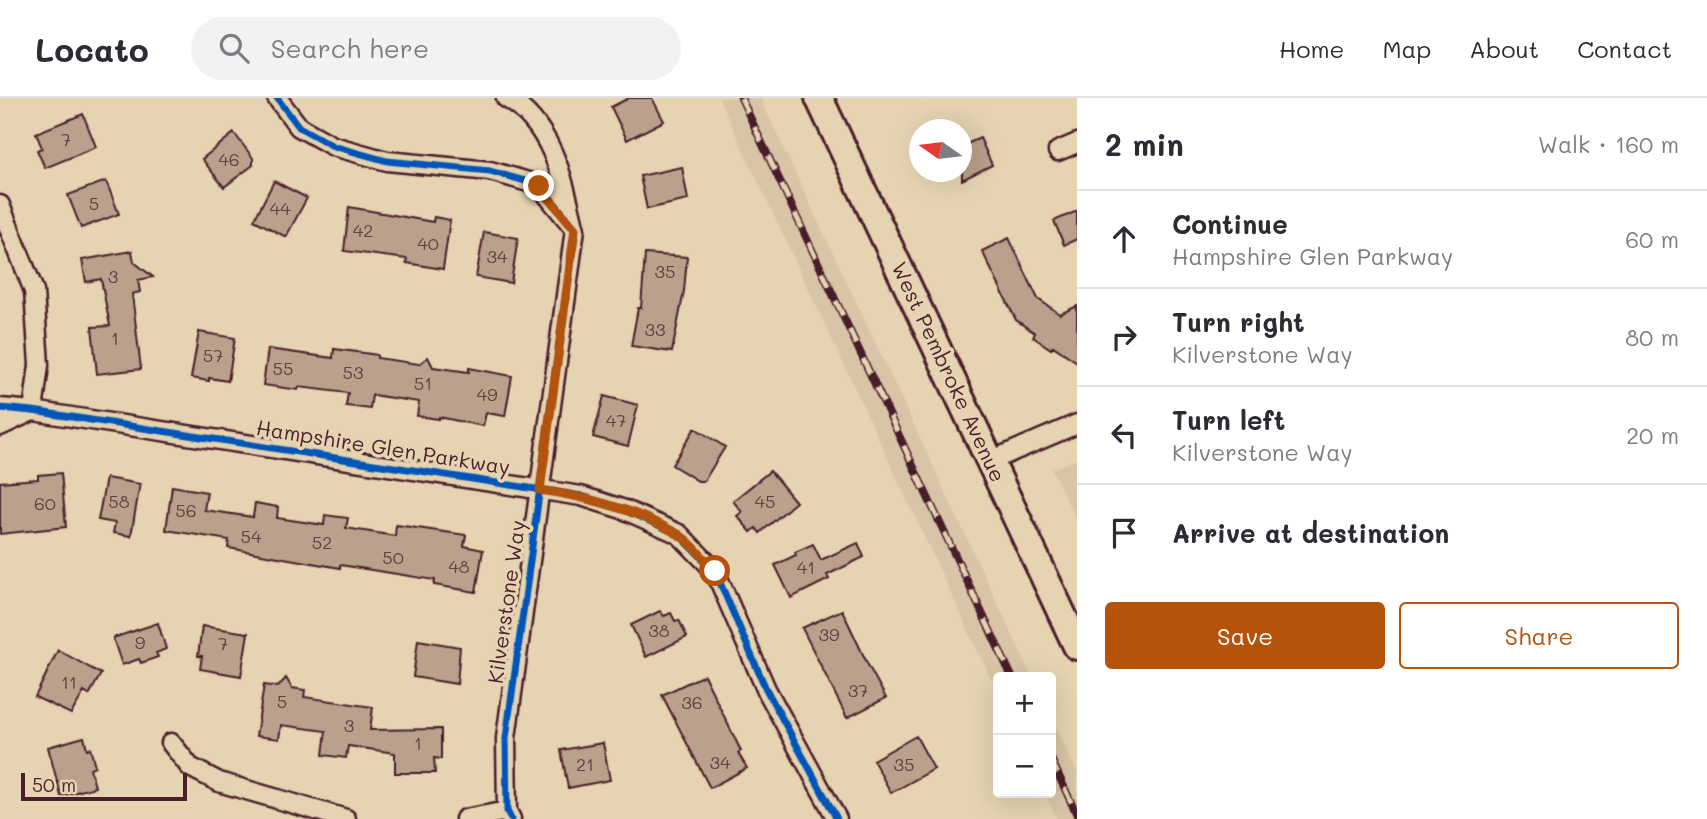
<!DOCTYPE html>
<html lang="en">
<head>
<meta charset="utf-8">
<style>
	body { margin:0; font-family:Mali,sans-serif; background:#f2f2f3; color:#2b2b33 }
	.controls { position:absolute; right:21px; bottom:21px; display:grid; overflow:hidden; border-radius:7px; box-shadow:0 7px 28px #0002 }
	.controls button { width:63px; height:63px; display:grid; place-items:center; padding:0; border:0; border-bottom:2px solid #e1e1e2; background:#fff; color:#2b2b33; font:35px sans-serif }
	.compass { position:absolute; left:909px; top:21px; width:63px; height:63px; border-radius:50%; background:#fff; box-shadow:0 7px 28px #0002; rotate:284deg }
	.scale { position:absolute; left:21px; bottom:18px; width:166px; box-sizing:border-box; padding-left:7px; border:4px solid #4a1f2b; border-top:0; font-size:19px; line-height:24px; white-space:nowrap; color:#4a1f2b; -webkit-text-stroke:5px #e5d3b1; paint-order:stroke }
	.stop { position:absolute; width:21px; height:21px; margin:-16px; border:5px solid #b45309; border-radius:50%; background:#fff }
	.stop.end { background:#b45309; border-color:#fff; box-shadow:0 2px 7px #0008 }
	.list { margin:0; padding:0; list-style:none }
	h2 { display:flex; justify-content:space-between; align-items:center; height:91px; margin:0; padding:0 28px; font-size:30px }
	h2 small { font-size:23px; font-weight:400; color:#7c7c81 }
	.list li { display:grid; grid-template-columns:46px 1fr auto; gap:21px; align-items:center; box-sizing:border-box; height:98px; padding:0 28px; border-top:2px solid #e1e1e2 }
	.list b { display:block; font-size:26px; white-space:nowrap }
	.list p { margin:0; font-size:23px; white-space:nowrap; color:#7c7c81 }
	.list em { font-size:23px; font-style:normal; color:#7c7c81 }
	.actions { display:flex; gap:14px; padding:21px 28px }
	.actions a { flex:1; padding:16px 0; border:2px solid #b45309; border-radius:7px; text-align:center; font-size:24px; color:#b45309 }
	.actions .main { background:#b45309; color:#fff }
	.icon { flex:none; width:38px; height:38px; fill:none; stroke:currentColor; stroke-width:2; stroke-linecap:round; stroke-linejoin:round }
	.map { position:relative; flex:none; width:1077px; height:721px; overflow:hidden }
	header { display:flex; align-items:center; gap:42px; box-sizing:border-box; height:98px; padding:0 35px; background:#fff; border-bottom:2px solid #e1e1e2 }
	header strong { font-size:33px }
	nav { display:flex; gap:38px; margin-inline-start:auto; font-size:24px }
	.search { width:490px; height:63px; background:#f2f2f3; display:flex; align-items:center; gap:18px; box-sizing:border-box; padding:0 24px; border-radius:38px; color:#7c7c81; font-size:26px }
	main { display:flex }
	aside { flex:1; background:#fff }
	.map>svg:first-child { display:block }
	.built { fill:#d8c4a6 }
	.building { fill:#baa18c; stroke:#4a1f2b; stroke-width:2 }
	.lines { fill:none; stroke-linecap:round; stroke-linejoin:round }
	.street-casing { stroke:#4a1f2b; stroke-width:23 }
	.secondary-casing { stroke:#4a1f2b; stroke-width:32 }
	.street { stroke:#e5d3b1; stroke-width:18 }
	.secondary { stroke:#e5d3b1; stroke-width:26 }
	.rail-casing { stroke:#4a1f2b; stroke-width:8 }
	.rail { stroke:#e5d3b1; stroke-width:5; stroke-dasharray:16; stroke-linecap:butt }
	.cycleway-casing { stroke:#e5d3b1; stroke-width:11 }
	.cycleway { stroke:#0057b8; stroke-width:7 }
	.route { stroke:#b45309; stroke-width:9 }
	.labels { text-anchor:middle; stroke-width:7; stroke-linejoin:round; paint-order:stroke }
	.number-label { font-size:18px; fill:#664043 }
	.street-label { font-size:21px; fill:#4a1f2b; stroke:#e5d3b1 }
</style>
</head>
<body>
<header>
<strong>Locato</strong>
<div class="search"><svg class="icon" aria-label="search" viewBox="0 0 24 24"><circle cx="10" cy="10" r="6"/><path d="M15 15l6 6"/></svg>Search here</div>
<nav><a>Home</a><a>Map</a><a>About</a><a>Contact</a></nav>
</header>
<main>
<div class="map">
<svg width="1077" height="721" viewBox="0 0 1077 721">
	<rect width="100%" height="100%" fill="#e5d3b1"/>
	<filter id="ink" filterUnits="userSpaceOnUse"><feTurbulence type="fractalNoise" baseFrequency=".0143" numOctaves="2"/><feDisplacementMap in="SourceGraphic" scale="14" xChannelSelector="R" yChannelSelector="G"/><feConvolveMatrix kernelMatrix="1 2 1 2 8 2 1 2 1" color-interpolation-filters="sRGB"/></filter>
	<g filter="url(#ink)">
		<!-- built -->
		<path class="built" d="M719,0h41l272,579h-34v17z
			M1077,361v63l-25,-53z
			M1051,619l26,56v46h-20l-13,-26h7z"/>
		<!-- building -->
		<path class="building" d="M629,0h23l12,23 -37,19 -16,-33z
			M83,16l13,33 -51,21 -8,-18 5,-2 -6,-15z
			M234,35l19,25v7l-29,22 -22,-28z
			M980,40l12,27 -30,15v-34z
			M682,69l6,33 -41,9 -7,-33z
			M106,83l13,33 -38,14 -13,-33z
			M274,83l33,17 -21,39 -32,-17z
			M349,109l84,15 1,-5 16,3 -7,49 -37,-6 1,-4 -63,-8z
			M1077,113v28l-13,6 -10,-24z
			M484,134l34,6 -7,45 -35,-6z
			M1009,140l29,61 22,15 17,-8v56l-24,-16 -2,3 -18,-12 2,-4 -19,-13 -34,-69z
			M132,153l2,11 19,15 -15,3 2,12 -8,2 9,75 -44,5 -5,-47 18,-1 -9,-47 -15,3 -4,-22z
			M645,156l42,3 -3,34 -12,61 -41,-6 7,-38h3z
			M199,234l36,6 -7,43 -19,-3v3l-18,-3z
			M268,251l65,9 1,-9 37,5 6,1v3l42,6 9,-7 5,10 36,5v-4l43,8 -7,40 -19,-3 -3,13 -44,-9v2l-22,-3 2,-14 -47,-7 -2,14 -24,-3 2,-13 -49,-6 -1,3 -35,-5z
			M604,298l34,9 -10,41 -35,-9z
			M695,330l30,19 -21,34h-6l-26,-16z
			M770,373l26,31 -36,31 -4,-5 -5,4 -14,-16 5,-4 -9,-11z
			M61,375l5,54 -66,7v-52l38,-3v-4z
			M106,380l34,6 -9,52 -18,-3 2,-10 -17,-3z
			M172,388l35,6 -3,18 49,7 2,-14 23,4 -1,11 47,7 1,-10 23,3 -2,10 49,8 1,-11 70,10 -2,11 19,4 -7,42 -42,-7 1,-5 -95,-15v3l-112,-20 1,-8 -63,-10z
			M858,445l6,14 -37,18 2,4 -38,19 -16,-33 21,-10 -1,-3 18,-8 8,16z
			M842,512l26,55 18,33 -39,20 -45,-90z
			M660,513l4,5 7,-3 4,8 4,-1 8,17 -41,20 -15,-32z
			M158,525l8,26 -10,4 2,4 -17,6 -2,-4 -17,6 -9,-27z
			M202,528l46,7 -7,43 -41,-7 2,-13h-4z
			M418,542l42,7 -3,37 -44,-7z
			M58,552l43,24 -12,21 -5,-3 -13,22 -36,-17z
			M704,577l37,76 -3,2 9,15 -37,20 -48,-93z
			M286,580l6,10 13,2 -1,7 69,10 -3,23 71,-1v30l-7,-1 1,15h-40v-20l-47,-7 -2,12 -23,-3 3,-24 -45,-6 -2,14 -23,-3 8,-51 14,2z
			M916,638l18,33 -43,24 -18,-33z
			M84,639l3,12 3,-1 5,18 -5,2 5,19 -34,9 -13,-49z
			M603,645l7,37 -42,8 -7,-38z"/>
		<g class="lines">
			<!-- street casing -->
			<g class="street-casing">
				<path id="street" d="M277,0l22,29 34,19 54,15 103,10 49,14 36,44 -69,509 1,73 4,8
					M506,0c46,26 57,81 68,128
					M1058,53l19,-8
					M0,107l34,86 5,74 -6,46
					M0,310l33,3 548,85 44,14 54,24 36,37 51,118 71,130
					M0,328l30,-14
					M990,363l87,-37
					M171,645l19,24 29,15 127,37
					M465,721l42,-8"/>
			</g>
			<!-- secondary casing -->
			<g class="secondary-casing">
				<path id="secondary" d="M819,0l258,548"/>
			</g>
			<!-- street -->
			<use href="#street" class="street"/>
			<!-- secondary -->
			<use href="#secondary" class="secondary"/>
			<!-- rail casing -->
			<g class="rail-casing">
				<path id="rail" d="M741,0l271,579
					M1051,661l26,56"/>
			</g>
			<!-- rail -->
			<use href="#rail" class="rail"/>
			<!-- cycleway casing -->
			<g class="cycleway-casing">
				<path id="cycleway" d="M277,0l22,29 34,19 54,15 103,10 49,14 36,44 -69,509 1,73 4,8
					M0,310l33,3 548,85 44,14 54,24 36,37 51,118 71,130"/>
			</g>
			<!-- cycleway -->
			<use href="#cycleway" class="cycleway"/>
		</g>
	</g>
	<g class="lines" filter="url(#ink)">
		<!-- route -->
		<path class="route" d="M539,88l36,43 -35,261c47,7 95,19 136,43 15,8 28,26 39,38"/>
	</g>
	<g class="labels">
		<!-- number labels -->
		<g class="number-label">
			<text x="66" y="48">7</text>
			<text x="229" y="68">46</text>
			<text x="94" y="112">5</text>
			<text x="280" y="117">44</text>
			<text x="363" y="139">42</text>
			<text x="428" y="152">40</text>
			<text x="497" y="165">34</text>
			<text x="665" y="180">35</text>
			<text x="113" y="185">3</text>
			<text x="655" y="238">33</text>
			<text x="115" y="247">1</text>
			<text x="213" y="264">57</text>
			<text x="283" y="277">55</text>
			<text x="353" y="281">53</text>
			<text x="423" y="292">51</text>
			<text x="487" y="303">49</text>
			<text x="616" y="329">47</text>
			<text x="119" y="410">58</text>
			<text x="765" y="410">45</text>
			<text x="45" y="412">60</text>
			<text x="186" y="419">56</text>
			<text x="251" y="445">54</text>
			<text x="322" y="451">52</text>
			<text x="393" y="466">50</text>
			<text x="459" y="475">48</text>
			<text x="806" y="476">41</text>
			<text x="659" y="539">38</text>
			<text x="829" y="543">39</text>
			<text x="140" y="551">9</text>
			<text x="223" y="552">7</text>
			<text x="69" y="591">11</text>
			<text x="858" y="599">37</text>
			<text x="282" y="610">5</text>
			<text x="692" y="611">36</text>
			<text x="349" y="634">3</text>
			<text x="418" y="652">1</text>
			<text x="720" y="671">34</text>
			<text x="585" y="673">21</text>
			<text x="904" y="673">35</text>
		</g>
		<!-- street labels -->
		<g class="street-label">
			<text transform="translate(948 274) rotate(65)" y="7">West Pembroke Avenue</text>
			<text transform="translate(383 350) rotate(9)" y="7">Hampshire Glen Parkway</text>
			<text transform="translate(507 504) rotate(-82)" y="7">Kilverstone Way</text>
		</g>
	</g>
</svg>
<div class="controls">
<button>+</button>
<button>−</button>
</div>
<svg class="compass" viewBox="-18 -18 36 36"><path d="M0-13l5 13h-10z" fill="#e53935"/><path d="M0 13l5-13h-10z" fill="#7c7c81"/></svg>
<div class="scale">50 m</div>
<div class="stop" style="left:715px;top:473px"></div>
<div class="stop end" style="left:539px;top:88px"></div>
</div>
<aside>
<h2>2 min<small>Walk · 160 m</small></h2>
<ul class="list">
<li><svg class="icon" aria-label="ahead" viewBox="0 0 24 24"><path d="M12 20V5M6 11l6-6 6 6"/></svg><div><b>Continue</b><p>Hampshire Glen Parkway</p></div><em>60 m</em></li>
<li><svg class="icon" aria-label="right" viewBox="0 0 24 24"><path d="M7 20v-9h11M14 6l5 5-5 5"/></svg><div><b>Turn right</b><p>Kilverstone Way</p></div><em>80 m</em></li>
<li><svg class="icon" aria-label="left" viewBox="0 0 24 24"><path d="M17 20v-9H6M10 6l-5 5 5 5"/></svg><div><b>Turn left</b><p>Kilverstone Way</p></div><em>20 m</em></li>
<li><svg class="icon" aria-label="arrive" viewBox="0 0 24 24"><path d="M6 21V4h12l-3 4 3 4H6"/></svg><div><b>Arrive at destination</b></div></li>
</ul>
<div class="actions"><a class="main">Save</a><a>Share</a></div>
</aside>
</main>
</body>
</html>
